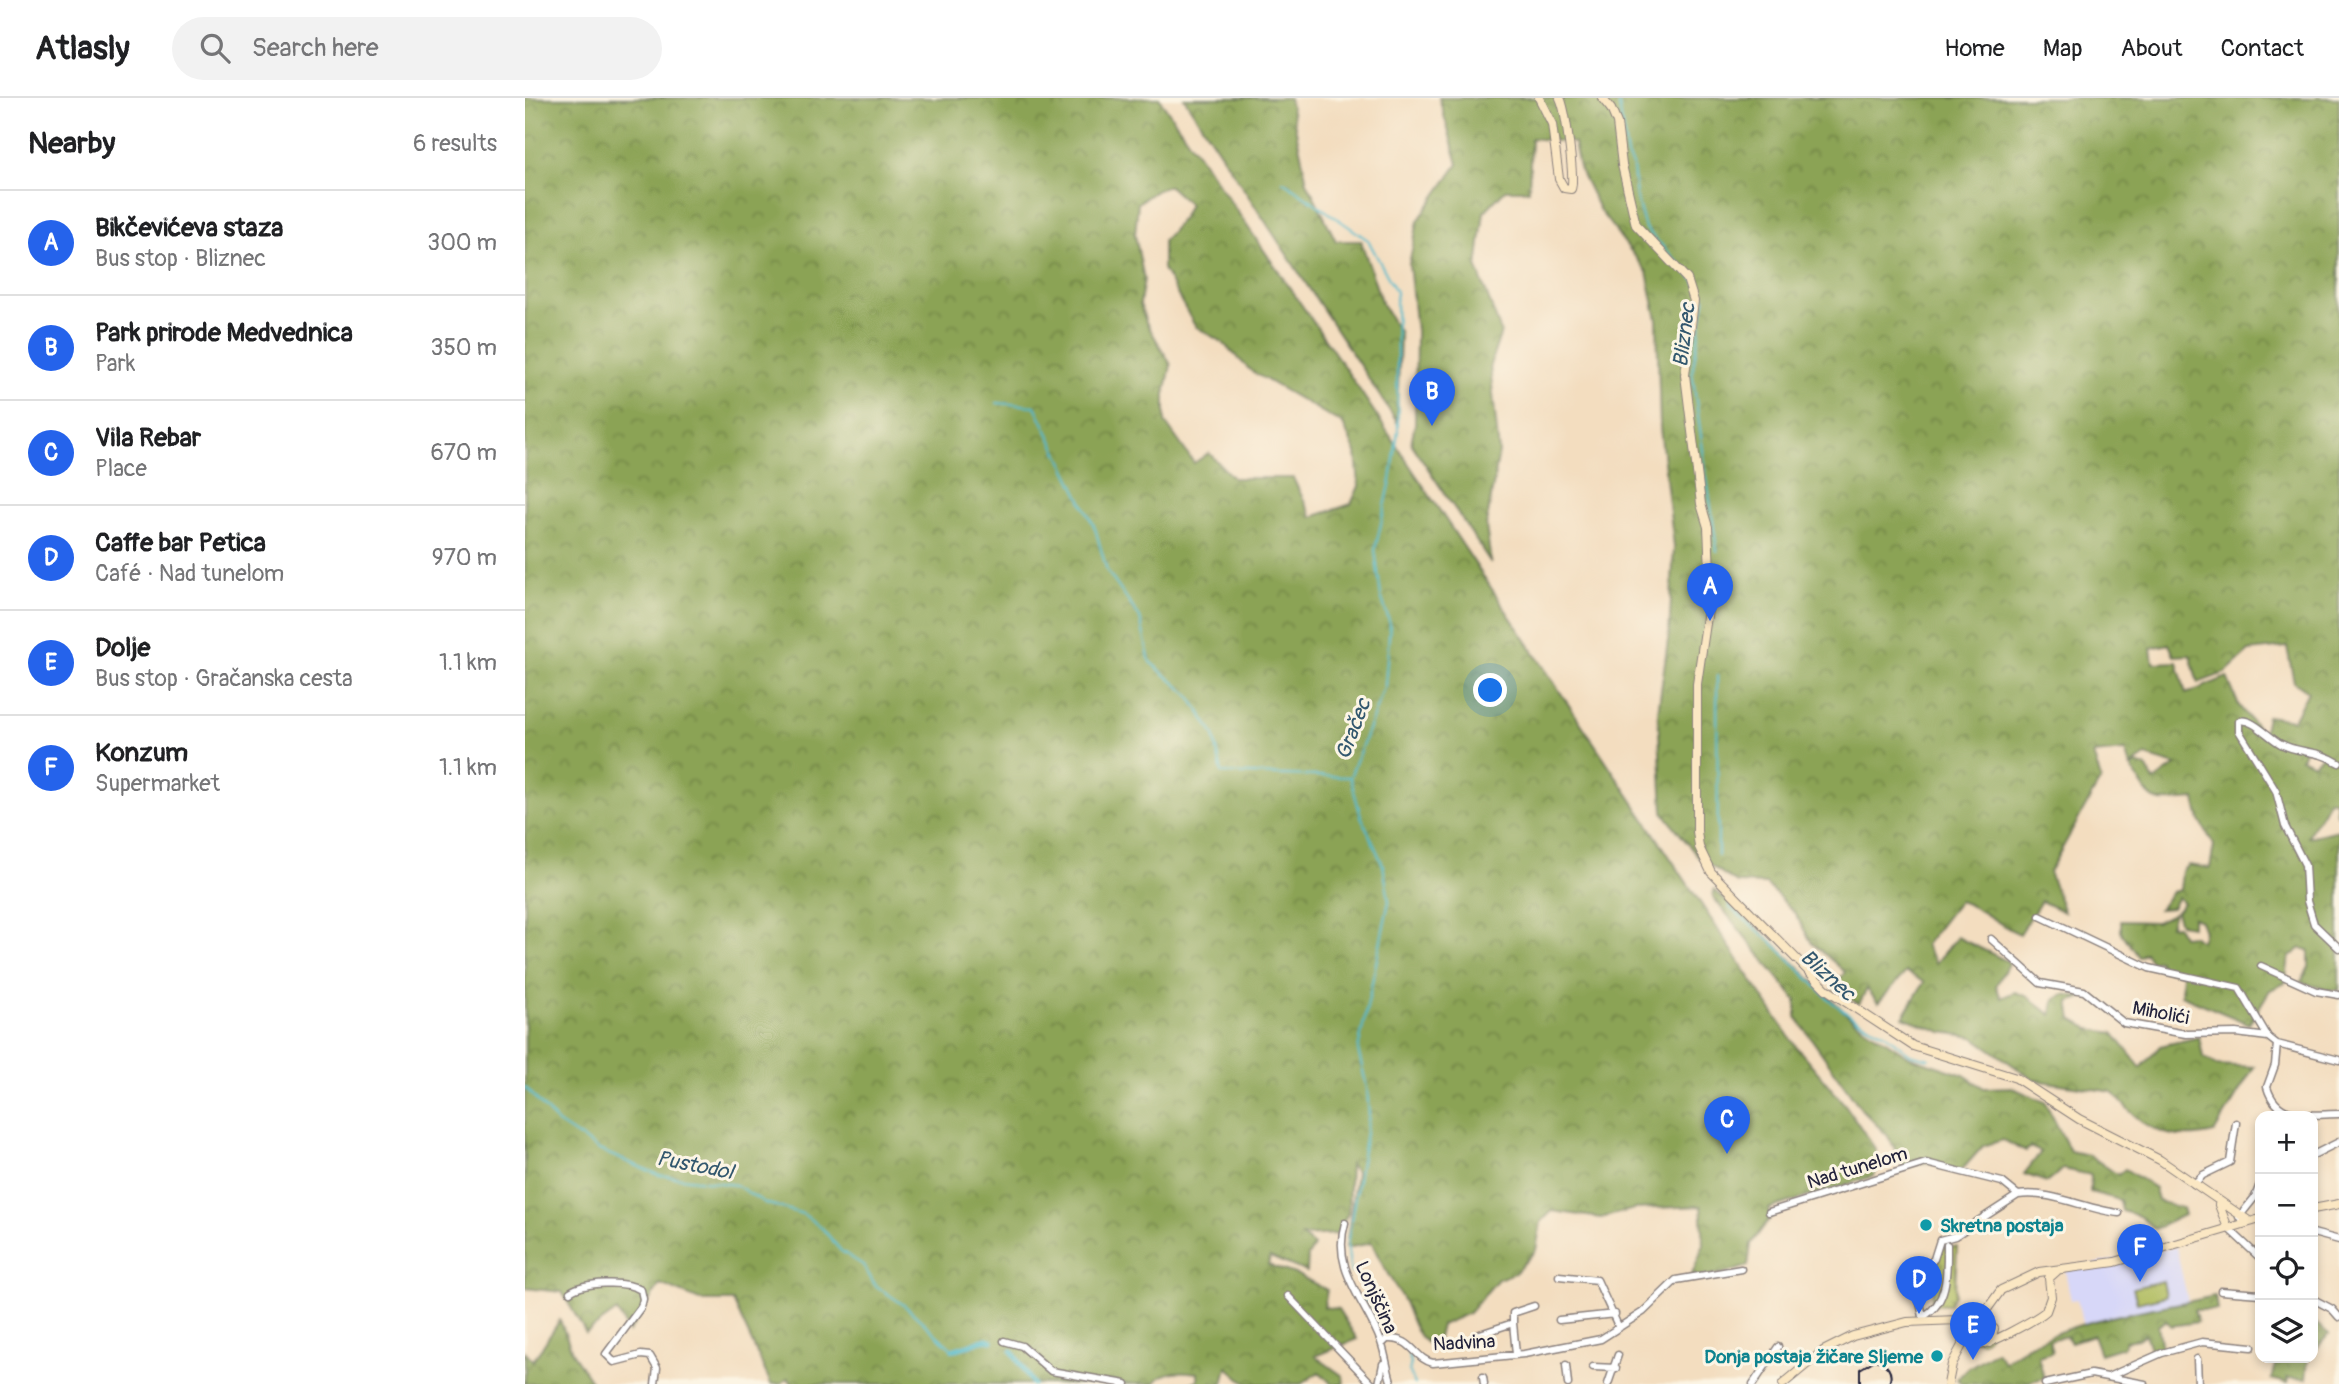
<!DOCTYPE html>
<html lang="en">
<head>
<meta charset="utf-8">
<style>
	body { margin:0; font-family:Pangolin,sans-serif; background:#f2f2f2; color:#202124 }
	.controls { position:absolute; right:21px; bottom:21px; display:grid; overflow:hidden; border-radius:14px; box-shadow:0 4px 10px #0003 }
	.controls button { width:63px; height:63px; display:grid; place-items:center; padding:0; border:0; border-bottom:2px solid #e0e0e0; background:#fff; color:#202124; font:35px sans-serif }
	.you { position:absolute; left:966px; top:593px; width:24px; height:24px; margin:-18px; border:5px solid #fff; border-radius:50%; background:#1a73e8; box-shadow:0 0 0 10px #1a73e833 }
	.badge { display:grid; place-items:center; width:46px; height:46px; border-radius:50%; background:#2563eb; color:#fff; font-size:23px; font-weight:700 }
	.pin { position:absolute; translate:-50% -58px; filter:drop-shadow(0 2px 4px #0008) }
	.pin::after { content:''; position:absolute; top:37px; width:24px; height:21px; background:inherit; clip-path:polygon(0 0,100% 0,50% 100%) }
	.list { margin:0; padding:0; list-style:none }
	h2 { display:flex; justify-content:space-between; align-items:center; height:91px; margin:0; padding:0 28px; font-size:30px }
	h2 small { font-size:23px; font-weight:400; color:#757577 }
	.list li { display:grid; grid-template-columns:46px 1fr auto; gap:21px; align-items:center; box-sizing:border-box; height:105px; padding:0 28px; border-top:2px solid #e0e0e0 }
	.list b { display:block; font-size:26px; white-space:nowrap }
	.list p { margin:0; font-size:23px; white-space:nowrap; color:#757577 }
	.list em { font-size:23px; font-style:normal; color:#757577 }
	.icon { flex:none; width:38px; height:38px; fill:none; stroke:currentColor; stroke-width:2; stroke-linecap:round; stroke-linejoin:round }
	.map { position:relative; flex:none; width:1814px; height:1286px; overflow:hidden }
	header { display:flex; align-items:center; gap:42px; box-sizing:border-box; height:98px; padding:0 35px; background:#fff; border-bottom:2px solid #e0e0e0 }
	header strong { font-size:33px }
	nav { display:flex; gap:38px; margin-inline-start:auto; font-size:24px }
	.search { width:490px; height:63px; background:#f2f2f2; display:flex; align-items:center; gap:18px; box-sizing:border-box; padding:0 24px; border-radius:38px; color:#757577; font-size:26px }
	main { display:flex }
	aside { flex:1; background:#fff }
	.map>svg:first-child { display:block }
	.built { fill:#d7d7f8 }
	.grass { fill:url(#grass-dots); stroke:#686e4c; stroke-width:2 }
	.forest { fill:url(#forest-crowns); stroke:#566248; stroke-width:2; fill-rule:evenodd }
	.garden { fill:#afbb5d; stroke:#686e4c; stroke-width:2 }
	.lines { fill:none; stroke-linecap:round; stroke-linejoin:round }
	.stream { stroke:#50bacd; stroke-width:2 }
	.canal { stroke:#50bacd; stroke-width:5 }
	.street-casing { stroke:#8a807d; stroke-width:9 }
	.secondary-casing { stroke:#8a807d; stroke-width:10 }
	.street { stroke:#fff; stroke-width:6 }
	.secondary { stroke:#fbe7c3; stroke-width:8 }
	.tram { stroke:#22223b; stroke-width:2 }
	.culture-dot { fill:#0f9aa8; stroke:#fcf5e5; stroke-width:2.5 }
	.labels { text-anchor:middle; stroke-width:6; stroke-linejoin:round; paint-order:stroke }
	.street-label { font-size:19px; fill:#22223b; stroke:#fcf5e5 }
	.culture-label { font-size:19px; font-weight:bold; fill:#0d838f; stroke:#fcf5e5; text-anchor:start }
	.water-label { font-size:21px; font-style:italic; fill:#32576e; stroke:#fcf5e5 }
</style>
</head>
<body>
<header>
<strong>Atlasly</strong>
<div class="search"><svg class="icon" aria-label="search" viewBox="0 0 24 24"><circle cx="10" cy="10" r="6"/><path d="M15 15l6 6"/></svg>Search here</div>
<nav><a>Home</a><a>Map</a><a>About</a><a>Contact</a></nav>
</header>
<main>
<aside>
<h2>Nearby<small>6 results</small></h2>
<ul class="list">
<li><span class="badge">A</span><div><b>Bikčevićeva staza</b><p>Bus stop · Bliznec</p></div><em>300 m</em></li>
<li><span class="badge">B</span><div><b>Park prirode Medvednica</b><p>Park</p></div><em>350 m</em></li>
<li><span class="badge">C</span><div><b>Vila Rebar</b><p>Place</p></div><em>670 m</em></li>
<li><span class="badge">D</span><div><b>Caffe bar Petica</b><p>Café · Nad tunelom</p></div><em>970 m</em></li>
<li><span class="badge">E</span><div><b>Dolje</b><p>Bus stop · Gračanska cesta</p></div><em>1.1 km</em></li>
<li><span class="badge">F</span><div><b>Konzum</b><p>Supermarket</p></div><em>1.1 km</em></li>
</ul>
</aside>
<div class="map">
<svg width="1814" height="1286" viewBox="0 0 1814 1286">
	<defs>
		<pattern id="grass-dots" width="8" height="8" patternUnits="userSpaceOnUse" patternTransform="scale(1.75)"><rect width="8" height="8" fill="#afbb5d"/><path d="M2 2h.1M6 6h.1" fill="none" stroke="#96a052" stroke-width="1.8" stroke-linecap="round"/></pattern>
		<pattern id="forest-crowns" width="20" height="18" patternUnits="userSpaceOnUse" patternTransform="scale(1.75)"><rect width="20" height="18" fill="#8ba354"/><path d="M2 6a3 3 0 1 1 6 0M12 15a3 3 0 1 1 6 0" fill="none" stroke="#718447"/></pattern>
	</defs>
	<rect width="100%" height="100%" fill="#fcf5e5"/>
	<filter id="ink" filterUnits="userSpaceOnUse"><feTurbulence type="fractalNoise" baseFrequency=".0143" numOctaves="2"/><feDisplacementMap in="SourceGraphic" scale="14" xChannelSelector="R" yChannelSelector="G"/><feConvolveMatrix kernelMatrix="1 2 1 2 8 2 1 2 1" color-interpolation-filters="sRGB"/></filter>
	<filter id="wash" filterUnits="userSpaceOnUse"><feTurbulence type="fractalNoise" baseFrequency=".00686" numOctaves="4" result="noise"/><feDisplacementMap in="SourceGraphic" scale="28" xChannelSelector="R" yChannelSelector="G"/><feGaussianBlur stdDeviation="1.57" result="paint"/><feColorMatrix in="noise" values="0 0 0 0 0 0 0 0 0 0 0 0 0 0 0 0 0 1.4 0 .05"/><feComposite in="paint" operator="in"/></filter>
	<g filter="url(#wash)">
		<rect width="100%" height="100%" fill="#f3ddbf"/>
		<!-- built -->
		<path class="built" d="M1651,1149l12,55 -105,23 -6,-26 -6,1 -6,-30z"/>
		<!-- grass -->
		<path class="grass" d="M1415,1149h17l-2,46 -6,12 -18,-1z
			M1446 1234a9 9 0 1 1 18 0a9 9 0 1 1-18 0Z"/>
		<!-- forest -->
		<path class="forest" d="M0,0h634l186,270 449,676 52,62 30,44 -2,26 -106,33 2,9 -19,26 -3,22 -21,7 -36,4 13,-33 -3,-38 -67,3 -33,9 -49,-7 -11,11 -5,28 -21,23 -17,6 -29,34 -28,12 -4,17 -7,3c-18,-11 -19,-30 -28,-47 -11,-18 -21,-35 -30,-55l-26,5 10,-76 -6,-8 -2,49 -10,21 -36,2 12,10 -6,10 -1,16 -37,-15 -2,8 30,10 29,15 -3,17 14,2 19,30 -42,17 28,20 1,8h-12l-13,-12 -18,12h-54l-20,-17 -4,17h-34l9,-4v-7c-16,-2 -34,-4 -44,11h-362l-4,-6 -7,6h-10l-38,-83h-31l-42,-17 -31,48 -12,-21 -31,22 -24,-41 -37,-4zM644,88l20,18 -7,15 -19,22v28l32,57 28,17 28,28 92,53 13,29 3,33 -8,18 -39,13 -19,-39h-60l-24,-25 -15,10 -29,-41v-28l6,-29 -25,-43 -6,-18 4,-25 -9,-44 3,-32 19,-13z
			M659,0h105l18,84 29,59h25l21,63 18,29 -3,89z
			M914,0h900v717l-3,-1 -1,-14h-7c-3,14 -15,23 -20,37l31,-7v160h-12l-26,-8 8,-15v-17l-8,-2 -12,10 -4,25 -15,7 -21,34 -68,-29 1,-22 -22,-4 -1,-9 -8,2 -6,-9 -6,4 -18,-25v-11l35,1 18,-9 -4,12 7,1 5,10 10,-1 9,6 3,-10 -4,-10 -8,-4v9l-12,-2 -4,-12 7,-9 -5,-6 -6,11 -13,1 13,-17 8,-2 2,-19 6,-6 22,3 4,-23 -14,-24 -5,-22c-45,4 -41,7 -64,-32l6,-3 10,4 7,13 22,-16 -30,-9 -16,10 -5,-15 -32,3 8,25 -52,93 15,40 -23,-11 -21,33c-23,-9 -37,-26 -61,-33l-34,44 11,18 21,-26 52,25 -13,24 5,12 14,-6 13,5 23,18 3,-15 10,-6 19,3 -14,5 3,17 18,10 23,4 28,35 19,-22 39,-9 4,20 13,8 38,2 -40,66c-46,11 -73,-5 -101,-41l-79,-12 -61,-43 -31,-5 -39,-15 21,-35 -18,-10 -28,31 -11,-14 -8,15 -26,-16 12,-16 -33,-29 -18,-31 -28,-28 -29,-1 -39,-26 -35,-45 -5,-100 11,-79 5,-86 -14,-119 -3,-108 -10,-48 -47,-61 -21,-43 -5,-25 -43,-5 -2,52h-24l-21,22 -7,56 24,64 -11,33 9,87 -13,74 5,37 -80,-120 4,-19 1,-93 -7,-67 9,-43 40,-57zM1644,546l5,12 16,-1 8,28 27,-10 24,-22 38,-4 7,35 14,10 -15,28 -26,-4 -4,19 -24,-29 -12,-29 -41,17 -9,-32 -24,1 -2,-15zM1780,651l19,3v1l-10,11 -13,-6z
			M1189,792l45,39 93,90 58,38 54,18 20,13 27,-1 34,15 25,49 19,4 29,20 7,-6 30,19 3,13 24,7 2,7 -29,14 -16,-13 -17,-5 -2,-11 -30,-8 1,-17 -28,-6 -16,13 -23,-8 17,-22 -11,-5 -4,4 -23,-11 -20,6 -23,26c-21,-9 -34,-13 -56,-5l-16,-31 -26,-26 -66,-93v-17l-83,-103z
			M1690,1198l2,14h-23l4,12 -27,4 -5,-6 -8,6 4,23 -11,3 -6,-18 -7,5 -13,2 -2,6 -23,7 -7,-19 -22,7 -5,-6 -17,4 3,12 -14,4 6,22 -25,6h-57l-5,-5 11,-11 28,-17 8,11c52,-43 145,-51 211,-66z
			M35,1222l13,34 20,30h-68v-33l8,10z
			M1788,1223l16,13 -16,18z
			M1754,1260h29l-2,21 -19,-1 1,5 -17,-4z"/>
		<!-- garden -->
		<path class="garden" d="M1638,1183l3,15 -29,7 -4,-15z"/>
		<g class="lines">
			<!-- stream -->
			<path class="stream" d="M1094,7l8,51 6,11 3,30 9,31 50,52 10,19 -13,73 25,179
				M758,83l85,59 28,52 2,139 -7,49 -16,70 6,46 9,28 -5,61 -35,92 11,39 22,49 6,36 -31,149 9,38 2,27 -22,129 4,29
				M472,305l38,3 60,122 12,43 33,47 10,44 39,33 25,40 8,38 128,4
				M1192,578l1,180
				M1206,799l-1,11 41,33 61,61 22,16 30,15 26,21 20,5
				M0,989l33,36 41,27 60,25 77,10 29,18 38,11 19,14 19,23 22,14 12,20 29,20 49,45
				M836,1199l11,10 5,17
				M861,1235l2,2
				M883,1255l3,10 -2,9 6,12"/>
			<!-- canal -->
			<path class="canal" d="M428,1252l34,-11 5,2
				M487,1253l21,33"/>
		</g>
	</g>
	<g filter="url(#ink)">
		<g class="lines">
			<!-- street casing -->
			<g class="street-casing">
				<path id="street" d="M1814,665c-22,-14 -39,-9 -58,-19 -12,-6 -29,-27 -42,-23v10l37,60 9,35 20,39 2,36 7,23 25,24
					M1515,818l109,52 90,20 29,49 9,7 62,16
					M1466,841l49,44 44,8 40,32 62,11 50,-1 32,4
					M1736,868l55,25 23,4
					M1752,946l-2,21 -8,22c10,35 43,27 72,27
					M1788,1057l26,-13
					M1669,1086l9,-9 27,-13 6,-39
					M1493,1097c33,-5 69,15 101,18
					M1244,1114l157,-49 76,19 16,13
					M1714,1119l16,-20 5,-13
					M820,1125c-14,47 21,78 36,119 5,14 6,28 11,42
					M1703,1130l32,30
					M1788,1135l26,7
					M1034,1178l38,4 22,48
					M1696,1193l39,3
					M45,1194c14,-10 56,-12 71,-2l2,9 -2,8 -35,47 8,8 27,-7 9,1 7,12 -2,16
					M763,1198l84,88
					M1788,1201l19,10 7,8
					M1399,1218c25,-14 23,-46 23,-71
					M1034,1222l56,-6
					M1399,1223l-9,-41 19,-21 6,-19 15,-4 63,-41
					M988,1225v-10l21,-7
					M949,1238l39,-13 3,31
					M479,1243l18,5 29,25 75,13
					M857,1246l5,-5c26,-2 27,20 46,24l91,-9 77,-15 42,-27 33,-32 65,-11
					M1672,1261l1,25
					M1041,1267l2,19
					M1068,1269l23,1
					M1585,1278l52,-23 40,-11 50,5
					M958,1279l1,7
					M854,1286l4,-20
					M1083,1286l10,-29
					M1228,1286l25,-37
					M1520,1286l46,-10 54,10"/>
			</g>
			<!-- secondary casing -->
			<g class="secondary-casing">
				<path id="secondary" d="M1014,0l13,26 7,55 5,9 7,1c4,-9 -5,-80 -11,-91
					M1077,0l9,11 6,14 5,42 14,60 51,54 7,22 -9,74 16,129 7,23 2,44 -1,32 -12,81v147l2,16 12,25 115,117 87,57 103,32 63,41 81,41 89,61
					M1694,1107l9,23
					M1788,1111l26,-5
					M1455,1221l21,-29 38,-18 76,-10 145,-43
					M1432,1223l8,5c3,7 3,16 11,19 9,3 62,-27 70,-34l5,-14 -2,-19 9,-8
					M1258,1286l40,-33 30,-15 54,-14 76,-3 11,10 -4,14
					M1423,1286l4,-20 15,-28"/>
			</g>
			<!-- street -->
			<use href="#street" class="street"/>
			<!-- secondary -->
			<use href="#secondary" class="secondary"/>
			<!-- tram -->
			<path class="tram" d="M1335,1286v-15l15,-9c12,3 19,12 14,24"/>
		</g>
	</g>
	<!-- markers -->
	<g class="culture-dot">
		<circle cx="1401" cy="1127" r="7"/>
		<circle cx="1412" cy="1258" r="7"/>
	</g>
	<g class="labels">
		<!-- street labels -->
		<g class="street-label">
			<text transform="translate(1636 914) rotate(11)" y="7">Miholići</text>
			<text transform="translate(1332 1069) rotate(-17)" y="7">Nad tunelom</text>
			<text transform="translate(852 1199) rotate(66)" y="7">Lonjščina</text>
			<text transform="translate(939 1244) rotate(-3)" y="7">Nadvina</text>
		</g>
		<!-- culture labels -->
		<g class="culture-label">
			<text x="1415" y="1134">Skretna postaja</text>
			<text x="1398" y="1265" text-anchor="end">Donja postaja žičare Sljeme</text>
		</g>
		<!-- water labels -->
		<g class="water-label">
			<text transform="translate(1159 237) rotate(-83)" y="7">Bliznec</text>
			<text transform="translate(828 631) rotate(-69)" y="7">Gračec</text>
			<text transform="translate(1303 877) rotate(42)" y="7">Bliznec</text>
			<text transform="translate(170 1067) rotate(11)" y="7">Pustodol</text>
		</g>
	</g>
</svg>
<div class="controls">
<button>+</button>
<button>−</button>
<button><svg class="icon" aria-label="locate" viewBox="0 0 24 24"><circle cx="12" cy="12" r="6"/><path d="M12 2v4M12 18v4M2 12h4M18 12h4"/></svg></button>
<button><svg class="icon" aria-label="layers" viewBox="0 0 24 24"><path d="M12 4l9 5-9 5-9-5zM3 14l9 5 9-5"/></svg></button>
</div>
<div class="you"></div>
<div class="pin badge" style="left:1185px;top:523px">A</div>
<div class="pin badge" style="left:907px;top:328px">B</div>
<div class="pin badge" style="left:1202px;top:1056px">C</div>
<div class="pin badge" style="left:1394px;top:1216px">D</div>
<div class="pin badge" style="left:1448px;top:1262px">E</div>
<div class="pin badge" style="left:1615px;top:1184px">F</div>
</div>
</main>
</body>
</html>
